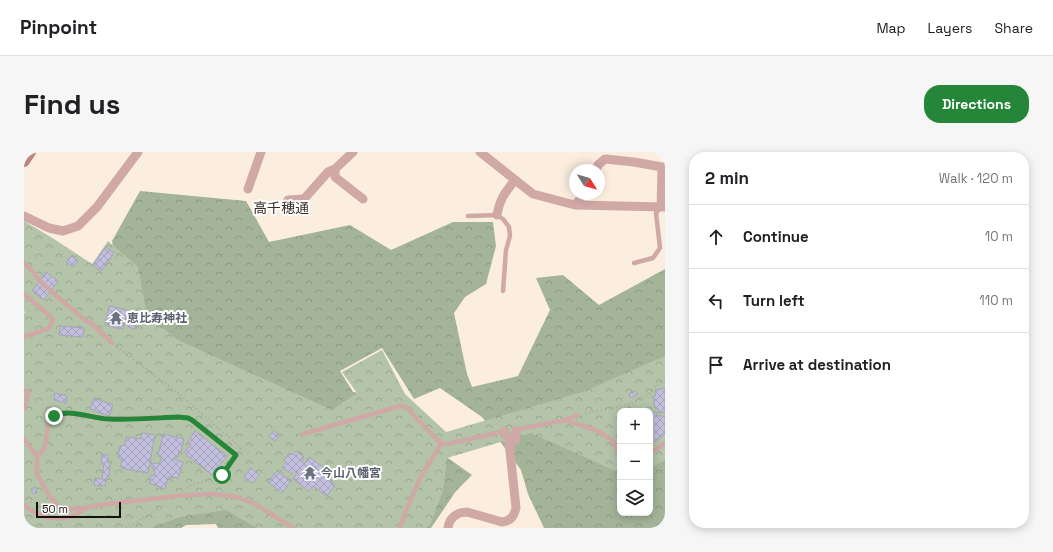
<!DOCTYPE html>
<html lang="en">
<head>
<meta charset="utf-8">
<style>
	body { margin:0; font-family:"Space Grotesk","Noto Sans JP",sans-serif; background:#f6f6f6; color:#202124 }
	.controls { position:absolute; right:12px; bottom:12px; display:grid; overflow:hidden; border-radius:8px; box-shadow:0 2px 10px #0003 }
	.controls button { width:36px; height:36px; display:grid; place-items:center; padding:0; border:0; border-bottom:1px solid #e0e0e0; background:#fff; color:#202124; font:20px sans-serif }
	.compass { position:absolute; left:545px; top:12px; width:36px; height:36px; border-radius:50%; background:#fff; box-shadow:0 2px 10px #0003; rotate:127deg }
	.scale { position:absolute; left:12px; bottom:10px; width:85px; box-sizing:border-box; padding-left:4px; border:2px solid #15110c; border-top:0; font-size:11px; line-height:14px; white-space:nowrap; color:#15110c; -webkit-text-stroke:3px #fff; paint-order:stroke }
	.stop { position:absolute; width:12px; height:12px; margin:-9px; border:3px solid #258639; border-radius:50%; background:#fff }
	.stop.end { background:#258639; border-color:#fff; box-shadow:0 1px 4px #0008 }
	.list { margin:0; padding:0; list-style:none }
	h2 { display:flex; justify-content:space-between; align-items:center; height:52px; margin:0; padding:0 16px; font-size:17px }
	h2 small { font-size:13px; font-weight:400; color:#757577 }
	.list li { display:grid; grid-template-columns:26px 1fr auto; gap:12px; align-items:center; box-sizing:border-box; height:64px; padding:0 16px; border-top:1px solid #e0e0e0 }
	.list b { display:block; font-size:15px; white-space:nowrap }
	.list em { font-size:13px; font-style:normal; color:#757577 }
	.icon { flex:none; width:22px; height:22px; fill:none; stroke:currentColor; stroke-width:2; stroke-linecap:round; stroke-linejoin:round }
	.map { position:relative; flex:none; width:641px; height:376px; overflow:hidden; border-radius:16px }
	header { display:flex; align-items:center; gap:24px; box-sizing:border-box; height:56px; padding:0 20px; background:#fff; border-bottom:1px solid #e0e0e0 }
	header strong { font-size:19px }
	nav { display:flex; gap:22px; margin-inline-start:auto; font-size:14px }
	.intro { display:flex; align-items:center; justify-content:space-between; box-sizing:border-box; height:96px; padding:0 24px }
	h1 { margin:0; font-size:28px }
	.button { padding:10px 18px; border-radius:16px; background:#258639; color:#fff; font-size:14px; font-weight:700 }
	main { display:flex; gap:24px; padding:0 24px }
	aside { flex:1; background:#fff; border-radius:16px; box-shadow:0 2px 10px #0003 }
	.map>svg:first-child { display:block }
	.forest { fill:url(#forest-crowns) }
	.park { fill:url(#park-crowns) }
	.building { fill:url(#building-cross-hatch); stroke:#a7a5b6 }
	.lines { fill:none; stroke-linecap:round; stroke-linejoin:round }
	.path { stroke:#aea498; stroke-width:2; stroke-dasharray:1 3; stroke-linecap:butt }
	.lane { stroke:#d0a8a6; stroke-width:4.5 }
	.street { stroke:#d0a8a6; stroke-width:9 }
	.secondary { stroke:#be8582; stroke-width:12 }
	.route { stroke:#258639; stroke-width:5 }
	.labels { text-anchor:middle; stroke-width:4; stroke-linejoin:round; paint-order:stroke }
	.worship-label { font-size:12px; font-weight:bold; fill:#5b616d; stroke:#fff; text-anchor:start }
	.quarter-label { font-size:14px; fill:#382e23; stroke:#fff }
</style>
</head>
<body>
<header>
<strong>Pinpoint</strong>
<nav><a>Map</a><a>Layers</a><a>Share</a></nav>
</header>
<div class="intro"><h1>Find us</h1><a class="button">Directions</a></div>
<main>
<div class="map">
<svg width="641" height="376" viewBox="0 0 641 376">
	<defs>
		<pattern id="forest-crowns" width="20" height="18" patternUnits="userSpaceOnUse"><rect width="20" height="18" fill="#a3b498"/><path d="M2 6a3 3 0 1 1 6 0M12 15a3 3 0 1 1 6 0" fill="none" stroke="#8b9a82"/></pattern>
		<pattern id="park-crowns" width="20" height="18" patternUnits="userSpaceOnUse"><rect width="20" height="18" fill="#b3c4a8"/><path d="M2 6a3 3 0 1 1 6 0M12 15a3 3 0 1 1 6 0" fill="none" stroke="#99a78f"/></pattern>
		<pattern id="building-cross-hatch" width="8" height="8" patternUnits="userSpaceOnUse"><rect width="8" height="8" fill="#c2bedd"/><path d="M0 0l8 8M0 8l8-8" fill="none" stroke="#a6a2bc"/></pattern>
	</defs>
	<rect width="100%" height="100%" fill="#fbeedf"/>
	<!-- forest -->
	<path class="forest" d="M116,39l106,10 23,41 81,-17 41,25 62,-28h40l3,24 -10,38 -21,13 -11,16 13,61 5,13 46,-11 32,-66 -14,-32 27,-3 36,30 66,-36v101l-47,29 2,30v84h30v-61l15,-4v80h-121l-16,-34 -7,-24 -39,-53 -42,-29 -26,11 -32,-51 -42,23 13,21 25,3 46,46 48,34 -16,16 -25,37h-213l-2,-4 -30,1 -5,3h-157v-213l91,-56 -3,-18z"/>
	<!-- park -->
	<path class="park" d="M0,69l30,18 38,25 16,-23 30,26 9,49 31,24 154,70 25,-17 -15,-21 40,-22 23,44 41,38 136,-40 83,-36v104l-15,8v-57h-30v62l-89,-40 -84,25 -4,33 -12,32 -5,5h-169l-31,-18 -46,7 -29,11h-127v-214l1,-2 -1,-1z"/>
	<!-- building -->
	<path class="building" d="M82,95l8,6 -13,18 -8,-6z
		M48,103l6,6 -5,6 -7,-5z
		M22,120l12,9 -14,19 -12,-9z
		M85,154l18,4 -4,19 -18,-4z
		M107,162l7,1 -3,14 -7,-2z
		M36,174l24,2 -1,9 -24,-2z
		M641,236v24l-6,1 -1,-5h-3l-2,-12h3l-1,-6z
		M611,239l3,3 -7,4 -2,-4z
		M31,241l12,3 -1,7 -12,-3z
		M70,246l19,7 -4,11 -19,-7z
		M632,260l1,4h8v17l-9,8 -6,1v-29z
		M171,279l32,25 -15,19 -28,-22 7,-9 -3,-3z
		M250,279l5,5 -4,5 -6,-4z
		M118,281l13,2 -7,38 -27,-5 1,-9 -4,-1 2,-12 5,-1 1,-8 15,2z
		M139,282l21,5 -3,13 -2,-1 -1,6h-4v2l9,3 -5,16 -10,-1 -3,12 -16,-6 2,-8 3,1 1,-5 -2,-1 1,-3h-3l2,-4 6,1 3,-7 -4,-1z
		M272,299l8,6 -3,4 3,3 5,-7 17,12 -4,6 13,10 -8,11 -14,-10 -4,5 -16,-12 5,-7 -3,-2 -3,4 -10,-7 4,-5 -2,-2 5,-7 3,2z
		M78,302l6,1v8h2l-1,13 -3,2 -1,8 -11,-1 1,-7 7,1 2,-16h-3z
		M227,316l8,7 -6,8 -9,-6z
		M312,316l7,6 -3,5 -7,-6z
		M253,319l14,10 -9,12 -14,-11z
		M12,335l1,6 -4,1 -2,-5z"/>
	<g class="lines">
		<!-- path -->
		<path class="path" d="M93,195l62,47 62,54 9,6
			M561,261l43,-8 21,-11 8,-9 4,-3 4,-1
			M161,266l7,2 44,35
			M163,336l2,-2 32,-11 20,-27
			M102,376l39,-22"/>
		<!-- lane -->
		<path class="lane" d="M444,64l29,-1 6,4 6,8 1,9 -4,14 -3,41
			M0,111c8,6 13,15 19,21 14,13 28,24 42,36l6,3 21,20
			M610,111l19,-5 7,-10 -4,-35 5,-6
			M0,142l26,22 3,4 -4,8 -25,9
			M0,239h4v3l-4,15
			M541,268c14,5 38,10 48,22 3,4 5,10 7,15
			M491,278l50,-10 13,-5
			M279,282l97,-28 6,1 35,37 11,-1 54,-12
			M0,287l13,17v18l13,23 7,8 6,3 6,1 18,-1
			M626,302l15,-11
			M13,304l7,-7 2,-7 1,-12 1,-7 6,-7 5,-2h15l34,5 70,-2
			M0,353c5,4 10,8 16,10 10,4 25,5 35,0 6,-3 10,-7 17,-9l84,-10 36,-2 25,3 18,7 38,24
			M376,376l6,-17 15,-35 20,-32"/>
		<!-- street -->
		<path class="street" d="M456,0l53,42 42,11 90,2
			M311,17v8l28,22
			M572,18l2,-5 7,-6 29,3 28,5 -1,40
			M224,37l13,-37
			M264,48l16,-1 24,-27 7,-3 18,-17
			M551,53l9,-11
			M473,63c3,-17 8,-22 18,-35
			M0,64l25,12 14,3 15,-5 19,-19 41,-55
			M481,279l4,11
			M424,376c1,-10 9,-16 19,-16l35,10c9,-1 12,-6 14,-14l-7,-66 7,-2v-10"/>
		<!-- secondary -->
		<path class="secondary" d="M0,9l6,-9"/>
	</g>
	<g class="lines">
		<!-- route -->
		<path class="route" d="M30,264c17,-8 38,3 55,3 23,1 46,-1 69,-2l10,1 4,2 44,35 -14,20"/>
	</g>
	<!-- icons -->
	<defs>
		<g id="temple-bare" transform="scale(1.08)"><path d="M0-6L5-2H3V0L6.5 2.5H4V6H1.5V3h-3V6H-4V2.5H-6.5L-3 0V-2H-5Z" fill="#6b7280" stroke="#fff" stroke-width="2.5" paint-order="stroke"/></g>
	</defs>
	<g fill-rule="evenodd">
		<use href="#temple-bare" x="92" y="166"/>
		<use href="#temple-bare" x="286" y="321"/>
	</g>
	<g class="labels">
		<!-- worship labels -->
		<g class="worship-label">
			<text x="103" y="170">恵比寿神社</text>
			<text x="297" y="325">今山八幡宮</text>
		</g>
		<!-- quarter labels -->
		<g class="quarter-label">
			<text x="257" y="61">高千穂通</text>
		</g>
	</g>
</svg>
<div class="controls">
<button>+</button>
<button>−</button>
<button><svg class="icon" aria-label="layers" viewBox="0 0 24 24"><path d="M12 4l9 5-9 5-9-5zM3 14l9 5 9-5"/></svg></button>
</div>
<svg class="compass" viewBox="-18 -18 36 36"><path d="M0-13l5 13h-10z" fill="#e53935"/><path d="M0 13l5-13h-10z" fill="#757577"/></svg>
<div class="scale">50 m</div>
<div class="stop" style="left:198px;top:323px"></div>
<div class="stop end" style="left:30px;top:264px"></div>
</div>
<aside>
<h2>2 min<small>Walk · 120 m</small></h2>
<ul class="list">
<li><svg class="icon" aria-label="ahead" viewBox="0 0 24 24"><path d="M12 20V5M6 11l6-6 6 6"/></svg><div><b>Continue</b></div><em>10 m</em></li>
<li><svg class="icon" aria-label="left" viewBox="0 0 24 24"><path d="M17 20v-9H6M10 6l-5 5 5 5"/></svg><div><b>Turn left</b></div><em>110 m</em></li>
<li><svg class="icon" aria-label="arrive" viewBox="0 0 24 24"><path d="M6 21V4h12l-3 4 3 4H6"/></svg><div><b>Arrive at destination</b></div></li>
</ul>
</aside>
</main>
</body>
</html>
